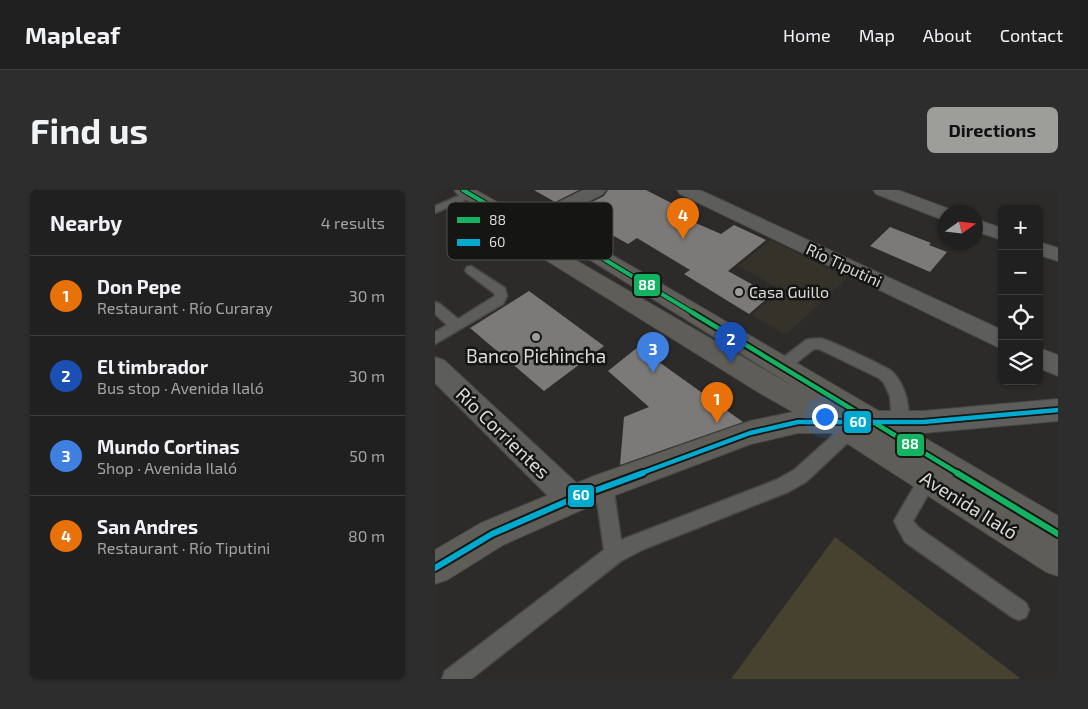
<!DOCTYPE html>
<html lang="en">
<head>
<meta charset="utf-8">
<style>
	body { margin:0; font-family:"Exo 2",sans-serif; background:#2d2d2d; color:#f1f3f6 }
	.controls { position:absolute; right:15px; top:15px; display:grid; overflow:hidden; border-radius:8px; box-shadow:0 1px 4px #0004 }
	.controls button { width:45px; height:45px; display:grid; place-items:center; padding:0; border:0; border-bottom:1px solid #3e3e3e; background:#212020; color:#f1f3f6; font:25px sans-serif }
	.compass { position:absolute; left:503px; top:15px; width:45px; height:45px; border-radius:50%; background:#212020; box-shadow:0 1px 4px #0004; rotate:76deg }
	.you { position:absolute; left:389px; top:226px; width:18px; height:18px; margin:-12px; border:4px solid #fff; border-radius:50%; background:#1a73e8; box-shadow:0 0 0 8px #1a73e833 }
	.badge { display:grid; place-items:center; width:32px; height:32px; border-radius:50%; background:#9d9d9a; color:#fff; font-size:16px; font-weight:700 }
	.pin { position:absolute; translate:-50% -41px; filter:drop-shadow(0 1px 2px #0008) }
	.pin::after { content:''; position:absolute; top:26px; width:18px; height:15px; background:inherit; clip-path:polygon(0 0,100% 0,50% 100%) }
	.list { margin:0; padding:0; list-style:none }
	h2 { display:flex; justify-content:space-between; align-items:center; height:65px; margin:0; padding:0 20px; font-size:21px }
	h2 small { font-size:16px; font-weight:400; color:#a2a3a5 }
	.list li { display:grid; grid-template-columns:32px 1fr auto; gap:15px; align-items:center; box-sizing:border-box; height:80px; padding:0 20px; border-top:1px solid #3e3e3e }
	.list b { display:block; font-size:19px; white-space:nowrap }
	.list p { margin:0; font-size:16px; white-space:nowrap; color:#a2a3a5 }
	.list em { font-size:16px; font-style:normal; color:#a2a3a5 }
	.icon { flex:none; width:28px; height:28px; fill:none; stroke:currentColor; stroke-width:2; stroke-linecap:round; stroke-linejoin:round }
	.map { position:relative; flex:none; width:623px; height:489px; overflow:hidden; border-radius:8px }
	header { display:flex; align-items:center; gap:30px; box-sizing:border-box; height:70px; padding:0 25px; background:#212020; border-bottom:1px solid #3e3e3e }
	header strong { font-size:24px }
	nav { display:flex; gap:28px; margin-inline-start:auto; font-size:18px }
	.intro { display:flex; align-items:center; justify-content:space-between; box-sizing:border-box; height:120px; padding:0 30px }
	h1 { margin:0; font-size:35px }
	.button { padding:12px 22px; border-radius:8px; background:#9d9d9a; color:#111; font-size:18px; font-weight:700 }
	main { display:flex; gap:30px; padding:0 30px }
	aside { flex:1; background:#212020; border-radius:8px; box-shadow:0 1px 4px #0004 }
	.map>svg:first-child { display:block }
	.built { fill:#35322a }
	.green { fill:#474130 }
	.building { fill:#7b7a79 }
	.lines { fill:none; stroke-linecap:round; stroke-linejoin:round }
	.lane-casing { stroke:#484746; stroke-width:3 }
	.street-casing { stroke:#484746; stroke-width:2 }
	.secondary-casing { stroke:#484746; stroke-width:2 }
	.lane { fill:#5d5d5c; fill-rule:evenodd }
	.street { fill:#5d5d5c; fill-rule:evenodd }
	.secondary { fill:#5f5d58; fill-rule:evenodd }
	.bus-1-far2-casing { stroke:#151513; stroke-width:6 }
	.bus-1-far1-casing { stroke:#151513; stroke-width:8 }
	.bus-1-casing { stroke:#151513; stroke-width:10 }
	.bus-2-far1-casing { stroke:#151513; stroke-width:8 }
	.bus-2-casing { stroke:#151513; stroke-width:10 }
	.bus-1-far2 { stroke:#13b361; stroke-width:4 }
	.bus-1-far1 { stroke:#13b361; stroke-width:4.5 }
	.bus-1 { stroke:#13b361; stroke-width:6 }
	.bus-2-far1 { stroke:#00a9ce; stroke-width:4.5 }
	.bus-2 { stroke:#00a9ce; stroke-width:6 }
	.poi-dot { fill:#9d9d9a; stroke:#151513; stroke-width:2 }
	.labels { text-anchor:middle; stroke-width:5; stroke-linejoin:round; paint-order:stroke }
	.far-street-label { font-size:16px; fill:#dadad7; stroke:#151513 }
	.far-poi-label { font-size:16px; fill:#dadad7; stroke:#151513; text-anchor:start }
	.poi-label { font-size:19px; fill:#dadad7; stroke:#151513 }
	.street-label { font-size:19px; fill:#dadad7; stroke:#151513 }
	.key { fill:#151513; stroke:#50504e; stroke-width:1 }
	.key-label { font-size:14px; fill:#dadad7 }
	.line-badge { stroke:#151513; stroke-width:2 }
	.badge-label { font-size:14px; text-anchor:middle; font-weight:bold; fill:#fff }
</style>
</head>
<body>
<header>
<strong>Mapleaf</strong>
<nav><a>Home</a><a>Map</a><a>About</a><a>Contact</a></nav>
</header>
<div class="intro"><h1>Find us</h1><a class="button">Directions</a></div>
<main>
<aside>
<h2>Nearby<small>4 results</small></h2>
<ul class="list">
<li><span class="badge" style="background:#e8710a">1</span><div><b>Don Pepe</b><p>Restaurant · Río Curaray</p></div><em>30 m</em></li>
<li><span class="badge" style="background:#1a4fb4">2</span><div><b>El timbrador</b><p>Bus stop · Avenida Ilaló</p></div><em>30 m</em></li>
<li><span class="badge" style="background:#3f7fe0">3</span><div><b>Mundo Cortinas</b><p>Shop · Avenida Ilaló</p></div><em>50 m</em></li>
<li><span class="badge" style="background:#e8710a">4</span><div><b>San Andres</b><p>Restaurant · Río Tiputini</p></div><em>80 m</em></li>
</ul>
</aside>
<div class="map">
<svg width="623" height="489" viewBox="0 0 623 489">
	<rect width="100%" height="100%" fill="#2c2b2a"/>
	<!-- built -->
	<path class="built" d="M336,50l76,38 -61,57 -34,-20 29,-25 -43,-24z"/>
	<!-- green -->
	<path class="green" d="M400,347l185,141 -1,1h-288z"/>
	<!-- building -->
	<path class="building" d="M99,0h45l-24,12z
		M173,0h38l37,19 -8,5 46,20 13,-9 32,15 -38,31 43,24 -22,19 -65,-40 6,-4 -53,-32 -9,6 -56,-32 32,-16z
		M455,37l41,16 -2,2 18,7 -17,20 -60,-26z
		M94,101l75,55 -60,45 -74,-63z
		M203,157l105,75 -123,43 4,-48 25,-10 -41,-36z"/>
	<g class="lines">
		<!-- lane casing -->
		<g class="lane-casing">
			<path id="lane" d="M35,1l5,3 -1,2 -39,17v-7z
				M36,76l34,22 2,8 -4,8 -68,40v-12l12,-7 -12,-11v-12l5,2 18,15 37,-23 -1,-3 -27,-20 -2,-3 2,-3z
				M376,149c4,0 8,-1 12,0 10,3 57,25 67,31 14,10 23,41 16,57l-6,2 -6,-2 -2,-5 -2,-26 -6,-13 -5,-5 -60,-29h-5l-28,22 -5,2 -5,-2 -2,-4 2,-4 30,-23z
				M415,233l6,2 2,5 -2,5 -50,47 -18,10 -144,57 -23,12 -150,118h-29l3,-8 159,-121 -9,-64 3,-6 6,-2 6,2 3,6 8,54 155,-60 18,-10 50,-45z
				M493,281l6,2 3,6 -24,42 6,7 107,75 3,7 -3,7 -7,3 -7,-3 -107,-75 -11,-21 28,-48z"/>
		</g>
		<!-- street casing -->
		<g class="street-casing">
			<path id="street" d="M148,0h23l-3,4 -72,37 -7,2 -7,-2 -3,-4 3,-4z
				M242,0h23l302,140v19l-322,-155z
				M438,0h25l54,20 1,2h-8v7l-7,-1 -62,-24z
				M540,29l27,9v12l-27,-9z
				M604,52l19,6v13l-19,-6z
				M604,158l19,7v21l-19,-8z
				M0,167l9,3 139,129 4,10 -4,10 -11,4 -11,-4 -126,-126z
				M623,209v22l-135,12h-63l-10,-3 -3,-8 3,-8 10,-3h63z"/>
		</g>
		<!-- secondary casing -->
		<g class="secondary-casing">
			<path id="secondary" d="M19,0h22l57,33 28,2 497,291v60l-12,-4 -215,-139h-33l-47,11 -138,52 -110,49 -56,35 -12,4v-34l46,-27 113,-47 156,-55 43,-9 -35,-20 -233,-145 -5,-15 -63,-38zM105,45h10l246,153 -255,-148z"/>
		</g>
		<!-- lane -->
		<use href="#lane" class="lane"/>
		<!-- street -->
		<use href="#street" class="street"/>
		<!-- secondary -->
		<use href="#secondary" class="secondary"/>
		<!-- bus-1-far2 casing -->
		<g class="bus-1-far2-casing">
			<path id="bus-1-far2" d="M28,0l66,39h25l141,85"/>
		</g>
		<!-- bus-1-far1 casing -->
		<g class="bus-1-far1-casing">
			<path id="bus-1-far1" d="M258,123l266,161"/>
		</g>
		<!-- bus-1 casing -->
		<g class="bus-1-casing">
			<path id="bus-1" d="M522,283l101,61"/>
		</g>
		<!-- bus-2-far1 casing -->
		<g class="bus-2-far1-casing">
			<path id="bus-2-far1" d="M204,284l111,-41 48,-11h125l135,-12"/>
		</g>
		<!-- bus-2 casing -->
		<g class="bus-2-casing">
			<path id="bus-2" d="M0,378l57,-34 80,-35 71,-26"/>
		</g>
		<!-- bus-1-far2 -->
		<use href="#bus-1-far2" class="bus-1-far2"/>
		<!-- bus-1-far1 -->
		<use href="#bus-1-far1" class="bus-1-far1"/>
		<!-- bus-1 -->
		<use href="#bus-1" class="bus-1"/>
		<!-- bus-2-far1 -->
		<use href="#bus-2-far1" class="bus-2-far1"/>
		<!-- bus-2 -->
		<use href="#bus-2" class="bus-2"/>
	</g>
	<!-- markers -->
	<g class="poi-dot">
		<circle cx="304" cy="102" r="5"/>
		<circle cx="101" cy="147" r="5"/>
	</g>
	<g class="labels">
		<!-- far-street labels -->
		<g class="far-street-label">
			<text transform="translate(409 75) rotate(25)" y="6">Río Tiputini</text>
		</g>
		<!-- far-poi labels -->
		<g class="far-poi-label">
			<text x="314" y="108">Casa Guillo</text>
		</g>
		<!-- poi labels -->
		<g class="poi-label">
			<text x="101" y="173">Banco Pichincha</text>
		</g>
		<!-- street labels -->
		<g class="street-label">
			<text transform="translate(68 243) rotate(44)" y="7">Río Corrientes</text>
			<text transform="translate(534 315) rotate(32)" y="7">Avenida Ilaló</text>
		</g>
	</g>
	<!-- legend -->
	<rect x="12" y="12" width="166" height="58" rx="8" class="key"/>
	<rect x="22" y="27" width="23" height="6" fill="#13b361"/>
	<rect x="22" y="49" width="23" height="7" fill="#00a9ce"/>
	<g class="key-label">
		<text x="54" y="35">88</text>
		<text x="54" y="57">60</text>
	</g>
	<g class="line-badge">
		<rect x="198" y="83" width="28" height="24" rx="5" fill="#13b361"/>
		<rect x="408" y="220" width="29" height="24" rx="5" fill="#00a9ce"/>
		<rect x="461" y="243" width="29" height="24" rx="5" fill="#13b361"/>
		<rect x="132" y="294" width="28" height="24" rx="5" fill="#00a9ce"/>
	</g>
	<g class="badge-label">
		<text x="212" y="100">88</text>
		<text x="423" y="237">60</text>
		<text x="475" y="259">88</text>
		<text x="146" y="310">60</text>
	</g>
</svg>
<div class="controls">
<button>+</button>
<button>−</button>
<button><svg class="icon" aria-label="locate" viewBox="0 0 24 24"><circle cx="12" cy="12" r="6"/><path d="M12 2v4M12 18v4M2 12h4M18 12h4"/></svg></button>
<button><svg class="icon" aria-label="layers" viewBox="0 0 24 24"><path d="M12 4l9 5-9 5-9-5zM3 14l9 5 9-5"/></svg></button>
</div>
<svg class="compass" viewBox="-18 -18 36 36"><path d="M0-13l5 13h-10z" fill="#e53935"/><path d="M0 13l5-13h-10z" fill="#a2a3a5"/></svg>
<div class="you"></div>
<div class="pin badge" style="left:282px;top:233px;background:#e8710a">1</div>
<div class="pin badge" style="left:296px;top:173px;background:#1a4fb4">2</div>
<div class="pin badge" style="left:218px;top:183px;background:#3f7fe0">3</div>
<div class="pin badge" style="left:248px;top:49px;background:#e8710a">4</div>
</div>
</main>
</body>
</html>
